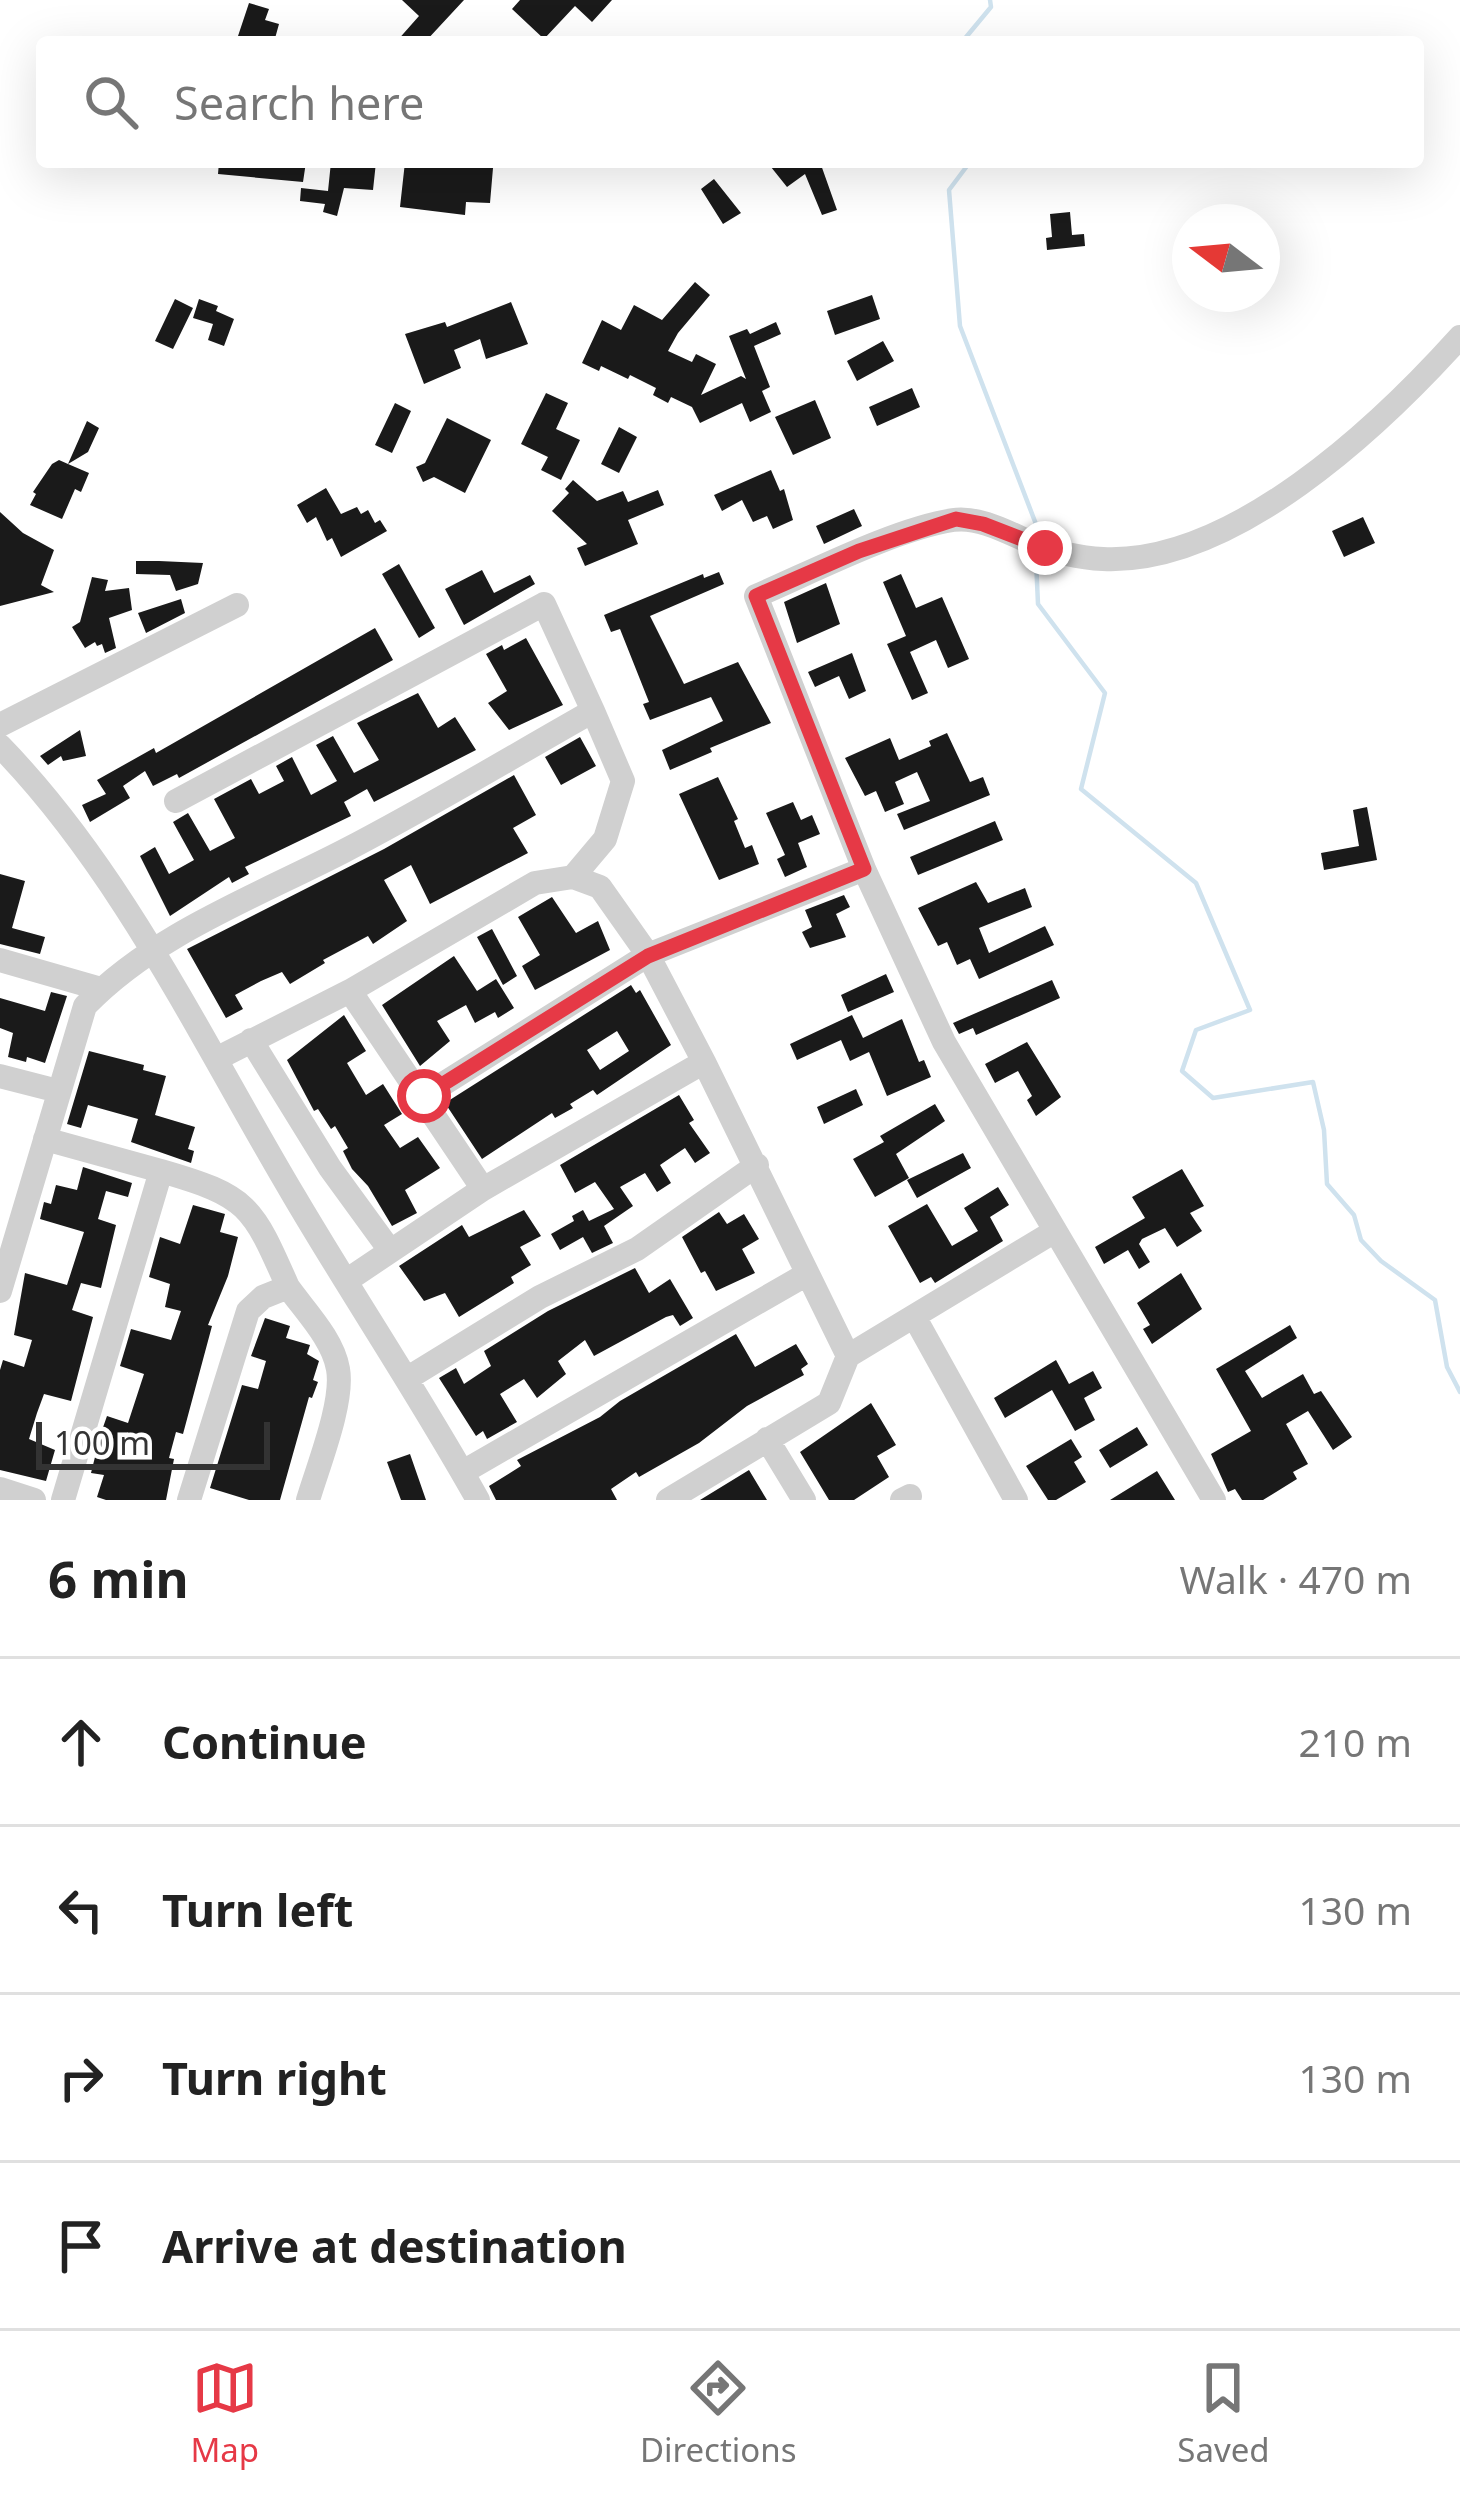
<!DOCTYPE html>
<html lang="en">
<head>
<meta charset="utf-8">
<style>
	body { margin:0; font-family:"Noto Sans",sans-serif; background:#f2f2f2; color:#222 }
	.compass { position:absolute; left:1172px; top:204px; width:108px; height:108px; border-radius:50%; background:#fff; box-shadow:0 12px 48px #0002; rotate:286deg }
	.scale { position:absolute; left:36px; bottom:30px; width:234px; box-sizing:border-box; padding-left:12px; border:6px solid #333; border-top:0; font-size:33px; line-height:42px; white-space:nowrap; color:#333; -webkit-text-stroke:9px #fff; paint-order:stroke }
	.stop { position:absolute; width:36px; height:36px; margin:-27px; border:9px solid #e63946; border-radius:50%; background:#fff }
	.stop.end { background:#e63946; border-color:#fff; box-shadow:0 3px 12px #0008 }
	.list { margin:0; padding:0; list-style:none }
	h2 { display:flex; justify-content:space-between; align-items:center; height:156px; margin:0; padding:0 48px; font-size:51px }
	h2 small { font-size:39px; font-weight:400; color:#767676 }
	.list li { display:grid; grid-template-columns:78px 1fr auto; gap:36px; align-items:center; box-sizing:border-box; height:168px; padding:0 48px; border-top:3px solid #e0e0e0 }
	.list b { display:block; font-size:45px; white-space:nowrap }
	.list em { font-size:39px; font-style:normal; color:#767676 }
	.icon { flex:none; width:66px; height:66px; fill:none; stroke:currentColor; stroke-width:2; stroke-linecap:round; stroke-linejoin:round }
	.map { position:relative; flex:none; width:1460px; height:1500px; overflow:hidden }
	.search { position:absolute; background:#fff; box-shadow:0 12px 48px #0002; left:36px; right:36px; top:36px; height:132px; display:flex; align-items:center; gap:30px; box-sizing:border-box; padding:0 42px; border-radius:12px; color:#767676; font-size:45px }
	.sheet { height:828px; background:#fff }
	nav { display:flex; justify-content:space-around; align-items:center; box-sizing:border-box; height:168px; border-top:3px solid #e0e0e0; background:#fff; font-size:33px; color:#767676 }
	nav a { display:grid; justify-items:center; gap:6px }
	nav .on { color:#e63946 }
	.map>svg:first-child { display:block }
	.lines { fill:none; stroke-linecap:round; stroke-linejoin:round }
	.stream { stroke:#cfe2ee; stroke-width:4.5 }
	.building { fill:#1a1a1a; fill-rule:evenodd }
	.minor { stroke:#d0d0d0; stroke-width:24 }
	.route { stroke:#e63946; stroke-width:15 }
</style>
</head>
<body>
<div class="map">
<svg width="1460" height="1500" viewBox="0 0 1460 1500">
	<rect width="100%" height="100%" fill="#fff"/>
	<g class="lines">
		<!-- stream -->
		<path class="stream" d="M962,42l29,-35 -1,-7
			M970,162l-21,28 11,136 79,206
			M1036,560l2,44 67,89 -24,96 115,94 54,127 -54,20 -14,41 31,27 100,-16 11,48 3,54 27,31 7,25 20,21 54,39 12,67 13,25"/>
	</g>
	<!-- building -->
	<path class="building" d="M402,0h62l-39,42h-29l23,-26z
		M520,0h92l-20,22 -17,-16 -31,33 -32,-30z
		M249,3l20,6 -4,11 14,4 -5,18h-38z
		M219,162h87l-3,20 -85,-8z
		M331,162h45l-3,28 -29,-2 -7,28 -14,-4 2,-8 -25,-3 1,-13 27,3z
		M405,162l88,6 -3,35 -24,-1 -1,13 -65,-8z
		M767,162h53l17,48 -15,5 -17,-41 -18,13z
		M714,179l27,34 -18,11 -22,-35z
		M1070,212l2,23 12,-1 1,12 -38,4 -1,-12 6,-1 -2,-23z
		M695,282l15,13 -32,38 -10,18 24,11 4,-8 20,10 -15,31 40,-19 5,3 -17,-43 18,-7 3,5 26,-12 5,12 -27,12 16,41 -8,4 9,21 -21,10 -8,-19 -42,20 -8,-16 -21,-10 -3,6 -15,-8 3,-7 -26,-13 -2,4 -27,-13 -2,5 -17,-8 20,-43 19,10 13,-25 28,15z
		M872,295l8,24 -45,16 -8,-24z
		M175,299l18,9 -20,41 -18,-8z
		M199,299l19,7 -2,5 18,8 -10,27 -16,-6 5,-16 -20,-6z
		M511,302l17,42 -42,15 -6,-20 -26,11 7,18 -37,16 -19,-50 40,-12 2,5z
		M883,341l11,20 -37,20 -10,-20z
		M912,388l8,19 -43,19 -8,-19z
		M546,393l22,10 -12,26 24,11 -19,40 -20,-10 7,-13 -27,-13z
		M815,400l16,38 -38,17 -18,-38z
		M395,403l16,8 -19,42 -17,-8z
		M447,418l44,22 -26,53 -31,-16 -11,5 -7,-15 9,-4z
		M87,421l12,7 -11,24 -20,12 21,9 -8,19 -6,-3 -13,30 -32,-14 6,-11 -3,-2 19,-28 7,-4 9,4z
		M619,427l18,10 -18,36 -18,-9z
		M771,470l9,21 4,-2 9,31 -20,9 -6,-13 -14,6 -11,-22 -20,11 -8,-16z
		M573,480l24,21 26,-10 5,11 30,-12 6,15 -36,15 10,24 -53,22 -8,-18 10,-4 -35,-33 17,-18 -4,-4z
		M326,488l15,26 16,-7 4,7 7,-4 7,13 5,-3 7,11 -46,26 -9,-19 -5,3 -11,-24 -9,6 -10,-18z
		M854,509l8,17 -38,18 -8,-18z
		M0,512l23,21 31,17 -13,35 13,7 -54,14z
		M1363,517l12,26 -31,14 -12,-26z
		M136,561h23l44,2 -5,21 -22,7 -6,-16 -34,-1z
		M399,564l36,64 -16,10 -37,-64z
		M482,570l12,23 36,-18 5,9 -71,41 -19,-36z
		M719,572l5,12 -74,32 34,68 54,-22 33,61 -61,25 2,4 -42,18 -8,-20 61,-29 -12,-24 -61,23 -7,-16 6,-2 -29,-73 -9,3 -7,-17 99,-41 1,4z
		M901,574l15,34 26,-11 27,62 -21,9 -12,-28 -26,12 18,41 -16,7 -25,-56 19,-8 -23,-54z
		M92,577l16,3 -3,11 24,-3 3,22 -23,8 7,30 -11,5 -3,-9 -5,2 -2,-4 -10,6 -13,-21 8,-5z
		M826,583l14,41 -43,19 -13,-41z
		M181,599l4,14 -39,20 -8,-20z
		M375,628l18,32 -214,118 -2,-4 -24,12 -8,-15 -22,15 7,12 -40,24 -8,-17 24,-11 -9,-14 57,-32 2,5z
		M526,638l37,67 -54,25 -21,-27 19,-12 -21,-37 16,-9 2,5z
		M852,653l14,38 -17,8 -10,-23 -24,11 -7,-15z
		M418,693l20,35 17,-11 21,33 -102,52 -7,-13 -23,13 7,14 -106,51 4,7 -17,9 -3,-6 -59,39 -30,-60 15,-9 14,27 25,-14 -21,-38 15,-9 22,38 25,-13 -21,-39 37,-20 8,15 25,-13 -8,-15 16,-9 19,38 26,-14 -21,-36 17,-9 21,37 25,-13 -22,-37z
		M80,730l6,26 -23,5 -2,-5 -13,9 -8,-9z
		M947,733l23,49 13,-5 7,18 -86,35 -7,-16 33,-13 -13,-29 -22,10 9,22 -19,8 -9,-21 -11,5 -20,-38 45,-20 9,22 32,-14 -2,-5z
		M580,737l16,29 -35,19 -16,-28z
		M514,775l22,40 -23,13 15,25 -98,51 -19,-39 -27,15 23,41 -34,23 -5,-8 -45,24 2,3 -35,21 -8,-12 -21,9 -26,14 8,14 -17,9 -39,-69 197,-100z
		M718,777l20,42 -4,2 11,27 7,-3 7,19 -40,16 -40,-86z
		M793,802l8,18 11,-5 8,19 -22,9 9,24 -22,10 -8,-18 8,-4 -19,-42z
		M1367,807l10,53 -53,10 -3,-17 38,-7 -6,-36z
		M995,821l8,19 -85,35 -8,-18z
		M0,874l25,7 -13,47 33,9 -5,17 -40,-10z
		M976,882l12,21 37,-15 7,19 -53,21 10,25 56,-27 9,19 -75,34 -9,-20 -13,6 -10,-23 -9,4 -20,-38z
		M844,895l6,12 -14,7 10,23 -36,11 -8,-16 10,-5 -7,-17z
		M552,897l24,36 22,-12 12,29 -75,40 -13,-24 18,-11 -22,-38z
		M492,929l25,47 -14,9 -26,-48z
		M454,956l23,35 19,-12 18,29 -16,10 -3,-6 -20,11 -9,-18 -29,16 13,20 -30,25 -38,-61z
		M886,974l8,18 -46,20 -7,-17z
		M1052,980l8,18 -84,37 -3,-7 -14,6 -6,-11z
		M631,985l5,8 4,-3 31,55 -74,50 -4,-5 -23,14 3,4 -18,10 -3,-5 -70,46 -37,-56zM617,1031l12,20 -29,19 -13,-20z
		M51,992l16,4 -22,67 -18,-6 -1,5 -18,-5 5,-24 -13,-5v-30l45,13z
		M344,1015l22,36 -19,12 19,32 17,-11 19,30 -18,11 16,23 18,-11 22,31 -35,22 12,23 -25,13 -24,-40 -16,-17 -9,-18 5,-3 -13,-22 -4,3 -13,-20 -4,2 -27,-51z
		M852,1015l11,23 39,-19 17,43 5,-2 7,17 -44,19 -18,-44 -19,9 -9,-21 -44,20 -7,-16z
		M1027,1042l34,55 -25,19 -9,-16 5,-4 -14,-25 -23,12 -10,-19z
		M89,1051l55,14 -1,5 23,6 -11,39 40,12 -7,22 6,2 -3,12 -60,-21 7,-23 -50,-14 -7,23 -14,-4z
		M856,1089l7,16 -39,19 -7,-17z
		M679,1095l15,25 -5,3 21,30 -15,10 -10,-15 -25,17 11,18 -14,9 -12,-19 -25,14 13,19 -29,20 9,17 -21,10 -9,-16 -23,13 -9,-16 23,-13 -2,-5 11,-6 6,11 25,-12 -19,-27 -20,11 -15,-28z
		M935,1104l10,17 -49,33 13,24 -34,19 -22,-38 31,-17 -4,-6z
		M963,1153l8,15 -54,30 -10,-18z
		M83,1167l49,16 -4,14 -22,-6 -8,28 18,6 -15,63 -20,-5 -9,27 21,7 -22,84 -27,-7 -7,19 -8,26 26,11 -9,31 -46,-11v-100l3,-10 21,7 8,-27 -18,-5 11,-62 42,12 17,-53 -44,-13 4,-17 7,2 5,-19 21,5z
		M1182,1169l22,37 -14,7 12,18 -25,16 -12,-19 -23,11 -3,5 11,18 -11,7 -11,-19 -24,14 -9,-17 50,-29 -13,-21z
		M998,1187l11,18 -19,12 13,24 -68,42 -4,-6 -11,6 -32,-57 39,-22 25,42 26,-15 -14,-23z
		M193,1205l32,9 -5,18 18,5 -10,39 -20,49 4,1 -29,108 -7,-2 -7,26 5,1 -8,41h-60l-9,-3 7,-22 -13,-2 10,-40 6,-17 21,7 16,-49 -24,-8 6,-20 5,-17 40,11 10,-29 -16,-4 5,-23 -21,-7 11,-40 20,7z
		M524,1210l17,26 -21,11 11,18 -20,12 3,6 -55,34 -14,-24 -21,8 -25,-35 63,-41 7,12z
		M719,1212l8,12 17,-10 15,25 -17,10 13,24 -39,18 -11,-20 -4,2 -19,-36z
		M635,1268l14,25 21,-14 23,39 -13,8 -7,-11 -7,2 -72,39 -9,-16 -27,21 8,13 -29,24 -13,-19 -24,15 17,28 -30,17 -4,-8 -7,5 -37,-58 17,-10 8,16 27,-18 -7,-15 64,-40z
		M1181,1273l21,36 -50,35 -9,-15 7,-4 -13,-22z
		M265,1318l25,8 -4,12 24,7 -3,9 12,7 -6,19 5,2 -6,16 -3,-1 -29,103h-31l-39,-12 32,-103 16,4 8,-28 -15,-5z
		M1290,1325l7,13 -52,33 17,27 41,-24 11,20 7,-3 31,46 -19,13 -25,-39 -22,13 22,40 -15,8 4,7 -34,21h-21l-7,-11 -7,3 -17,-38 40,-23 -35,-62z
		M736,1334l19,33 41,-23 12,20 -7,5 3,6 -57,31 -48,37 -60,34 -3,-5 -25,17 6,11h-121l-7,-14 32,-20 -4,-6 83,-43 20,-16z
		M1056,1360l13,24 24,-13 9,17 -18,10 11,22 -20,11 -23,-41 -47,28 -11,-20z
		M871,1403l25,42 -19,11 12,21 -35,23h-25l-29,-48z
		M1137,1427l11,18 -38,23 -11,-18z
		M1071,1439l11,18 -8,5 12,20 -30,18h-8l-22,-34z
		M410,1454l16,46h-25l-14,-38z
		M749,1470l18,30h-67z
		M1157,1471l18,29h-65z"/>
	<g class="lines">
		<!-- minor -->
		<path class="minor" d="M0,725l237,-120
			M0,746c123,126 204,299 294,450 60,102 126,200 184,304
			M864,869l80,173 270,458
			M573,877l32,-38 18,-58 -30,-70
			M0,960l101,29
			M350,991l133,198
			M251,1040l79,128 59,81
			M216,1059l134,-68 185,-108 38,-6 27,10 48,68 56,107 144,294 -19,47 -161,97
			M0,1076l58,15
			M424,1096l224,-141 216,-86 -108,-273c56,-24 139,-67 197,-76 26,-4 56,13 79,23 20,9 49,15 71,16 130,6 276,-132 357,-222
			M45,1139l116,32 -98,329
			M161,1171c87,25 91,34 127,116
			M346,1281l137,-92 221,-127
			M0,1291l85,-285c69,-72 172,-110 259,-155 85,-44 166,-93 249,-140l-49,-107 -368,197
			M915,1318l101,182
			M848,1356l207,-125
			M408,1378l132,-81 97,-48 120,-84
			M767,1439l37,61
			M463,1472l344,-198
			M0,1489l34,11
			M189,1500l59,-189 15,-14 25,-10c17,24 45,52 50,82 6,33 -20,97 -30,131
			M902,1500l8,-4"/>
	</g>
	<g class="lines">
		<!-- route -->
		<path class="route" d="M424,1096l224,-140 216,-87 -108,-273 103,-45 97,-32 27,5 62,24"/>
	</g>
</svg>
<svg class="compass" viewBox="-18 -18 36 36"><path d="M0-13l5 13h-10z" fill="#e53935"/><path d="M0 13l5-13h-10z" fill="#767676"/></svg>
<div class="scale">100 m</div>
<div class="stop" style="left:424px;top:1096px"></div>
<div class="stop end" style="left:1045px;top:548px"></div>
<div class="search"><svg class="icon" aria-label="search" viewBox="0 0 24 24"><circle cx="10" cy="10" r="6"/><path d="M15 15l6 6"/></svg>Search here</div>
</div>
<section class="sheet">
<h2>6 min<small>Walk · 470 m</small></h2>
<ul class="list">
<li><svg class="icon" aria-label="ahead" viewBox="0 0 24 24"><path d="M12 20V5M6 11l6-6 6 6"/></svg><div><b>Continue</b></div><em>210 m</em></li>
<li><svg class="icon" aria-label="left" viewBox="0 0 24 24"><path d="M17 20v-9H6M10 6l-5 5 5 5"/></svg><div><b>Turn left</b></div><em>130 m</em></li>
<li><svg class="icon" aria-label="right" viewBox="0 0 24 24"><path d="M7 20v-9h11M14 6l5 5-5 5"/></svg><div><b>Turn right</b></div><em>130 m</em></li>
<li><svg class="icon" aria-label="arrive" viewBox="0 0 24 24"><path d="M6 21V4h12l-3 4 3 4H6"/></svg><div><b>Arrive at destination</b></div></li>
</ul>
</section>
<nav>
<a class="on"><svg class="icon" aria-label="map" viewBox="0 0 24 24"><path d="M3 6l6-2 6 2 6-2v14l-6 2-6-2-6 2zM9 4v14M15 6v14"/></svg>Map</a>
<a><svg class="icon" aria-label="directions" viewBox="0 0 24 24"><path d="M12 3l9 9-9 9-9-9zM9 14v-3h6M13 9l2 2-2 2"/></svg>Directions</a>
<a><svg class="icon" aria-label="saved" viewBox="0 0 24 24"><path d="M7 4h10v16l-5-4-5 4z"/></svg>Saved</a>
</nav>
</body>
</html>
